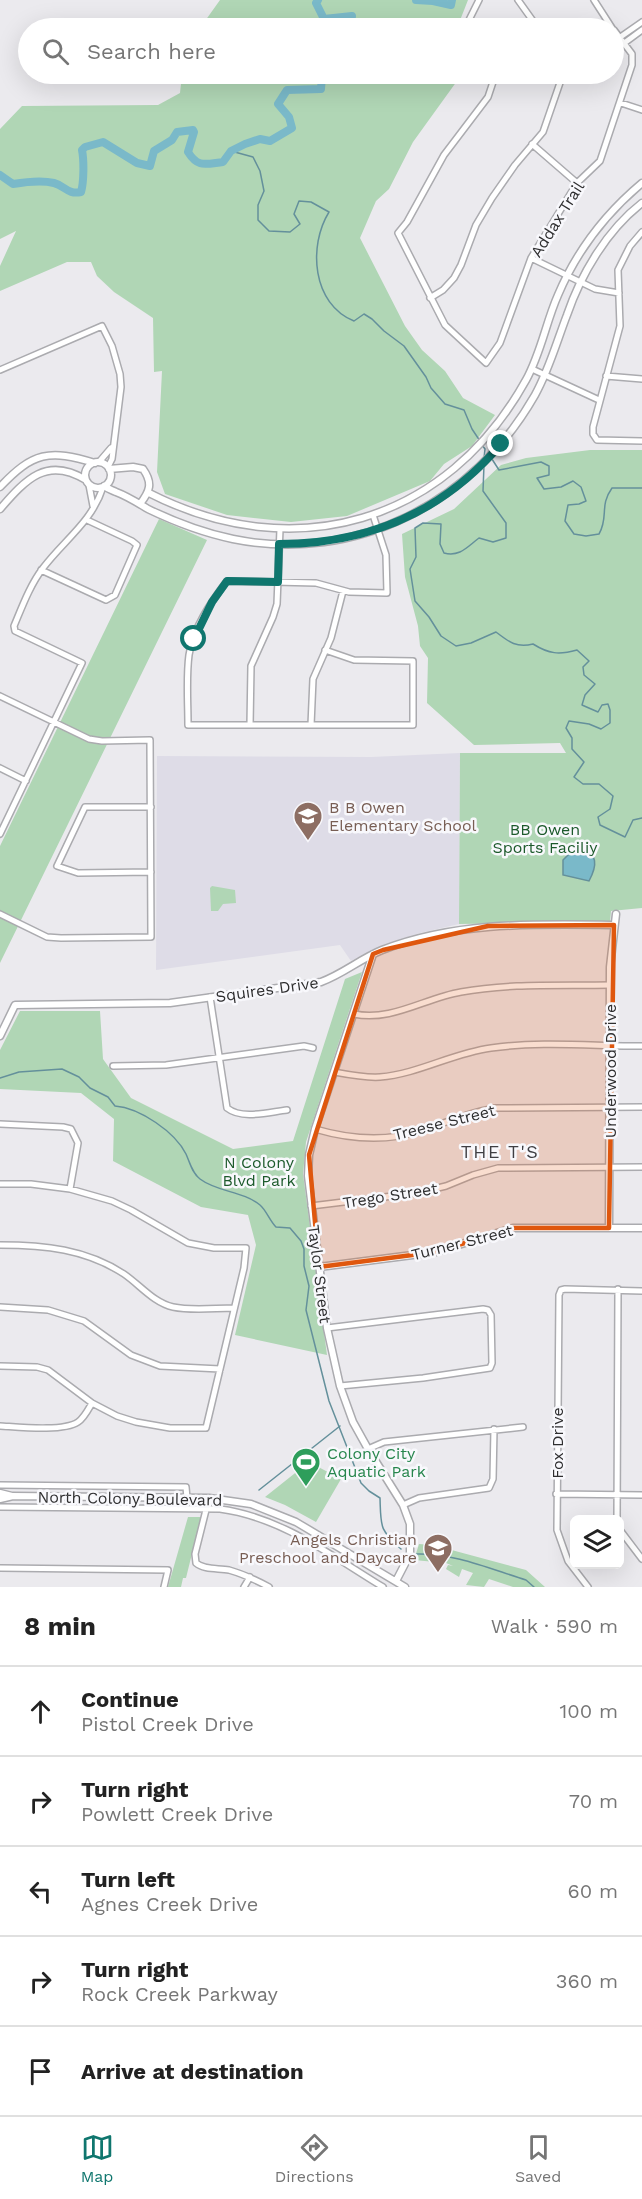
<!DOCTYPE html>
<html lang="en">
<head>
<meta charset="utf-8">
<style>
	body { margin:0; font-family:"Work Sans",sans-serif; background:#f2f2f2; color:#222 }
	.controls { position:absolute; right:18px; bottom:18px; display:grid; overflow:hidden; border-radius:9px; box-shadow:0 6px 24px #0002 }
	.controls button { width:54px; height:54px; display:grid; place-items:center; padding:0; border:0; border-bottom:2px solid #e0e0e0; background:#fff; color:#222; font:30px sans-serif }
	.stop { position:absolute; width:18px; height:18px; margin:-14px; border:4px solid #0f766e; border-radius:50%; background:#fff }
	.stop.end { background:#0f766e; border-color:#fff; box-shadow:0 2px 6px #0008 }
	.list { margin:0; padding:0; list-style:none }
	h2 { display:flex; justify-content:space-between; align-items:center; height:78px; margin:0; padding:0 24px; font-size:26px }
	h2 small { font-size:20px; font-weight:400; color:#767676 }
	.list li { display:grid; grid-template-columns:39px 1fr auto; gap:18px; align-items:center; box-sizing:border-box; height:90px; padding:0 24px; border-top:2px solid #e0e0e0 }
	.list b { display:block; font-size:22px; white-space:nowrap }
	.list p { margin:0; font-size:20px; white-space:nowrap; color:#767676 }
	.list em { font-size:20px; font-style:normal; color:#767676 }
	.icon { flex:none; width:33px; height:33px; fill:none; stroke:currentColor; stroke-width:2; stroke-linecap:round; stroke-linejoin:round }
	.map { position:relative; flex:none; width:642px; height:1587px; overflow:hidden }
	.search { position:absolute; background:#fff; box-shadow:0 6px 24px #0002; left:18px; right:18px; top:18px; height:66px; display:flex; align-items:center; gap:15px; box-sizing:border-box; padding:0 21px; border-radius:33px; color:#767676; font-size:22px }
	.sheet { height:528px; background:#fff }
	nav { display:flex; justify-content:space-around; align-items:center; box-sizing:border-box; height:84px; border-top:2px solid #e0e0e0; background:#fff; font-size:16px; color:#767676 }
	nav a { display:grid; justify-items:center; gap:3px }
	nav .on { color:#0f766e }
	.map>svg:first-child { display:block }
	.built { fill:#dedce7 }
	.green { fill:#b0d6b5 }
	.water { fill:#7ab9c9; stroke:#64909b; stroke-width:1.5 }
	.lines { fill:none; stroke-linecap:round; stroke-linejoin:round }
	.stream { stroke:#64909b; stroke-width:1.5 }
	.river { stroke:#7ab9c9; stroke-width:8 }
	.minor-casing { stroke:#ababaf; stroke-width:8 }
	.tertiary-casing { stroke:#ababaf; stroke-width:9 }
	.minor { stroke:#fff; stroke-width:5 }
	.tertiary { stroke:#fff; stroke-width:6 }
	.route { stroke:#0f766e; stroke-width:8 }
	.marked { fill:#df570e; fill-opacity:0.2; stroke:#df570e; stroke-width:4.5; stroke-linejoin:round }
	.labels { text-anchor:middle; stroke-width:5; stroke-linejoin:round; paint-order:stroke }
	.street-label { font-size:16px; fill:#2f2f30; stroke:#f8f8fc }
	.education-label { font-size:16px; fill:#785e54; stroke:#f8f8fc; text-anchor:start }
	.park-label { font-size:16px; fill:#1c5a2b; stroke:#f8f8fc }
	.leisure-label { font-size:16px; fill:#27864d; stroke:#f8f8fc; text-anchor:start }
	.neighbourhood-label { font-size:18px; letter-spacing:1.5px; fill:#3f3e42; stroke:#f8f8fc }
</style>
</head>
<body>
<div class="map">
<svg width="642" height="1587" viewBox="0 0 642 1587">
	<rect width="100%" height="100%" fill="#ebeaee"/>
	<!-- built -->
	<path class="built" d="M460,753l-1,171 -39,9 -35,11 -34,17 -11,-16 -184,25 1,-214 214,1z"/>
	<!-- green -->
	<path class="green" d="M220,0h248l-11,28h-257z
		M182,74h272l3,7 -44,61 -24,47 -13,12 -16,37 45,88 17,24 23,21 18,27 32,17 -23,31 -28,18 -14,17 -83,35 -56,6 -64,-7 -62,-21 -8,-22 5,-101 -8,1 -1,-54 -39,-26 -17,-16 -6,-14h-24l-67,29v-25l16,-35 -16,8v-110l22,-23 136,-1 22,-12z
		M590,450h52v458l-31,3 -1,11 -151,2 1,-171h106l-6,-10 -86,2 -47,-42 1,-45 -8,-12 -2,-20 -13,-49 -3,-43 52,-25 47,-44 25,-7z
		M159,519l48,21 -207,423v-117z
		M212,886l23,4 1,13 -13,1 -5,7h-7l-1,-23z
		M362,972l-56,170 -3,32 24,181 -92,-20 21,-90 -8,-30 -47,-8 -88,-46 1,-42 -33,-26 -81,-4v-39l20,-39h80l3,48 28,39 102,51 60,-8 52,-162z
		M309,1462l32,17 -25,43 -31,-17 -20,-8z
		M188,1517h13l-15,61h-3l-2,9h-13z
		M419,1544l14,1 93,25 19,17h-32l-24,-8 -5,8 -18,-2 7,-12 -11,-4 -3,8 -13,-8 2,-4 5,1 -7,-3 -32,-3z"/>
	<!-- water -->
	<path class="water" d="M579,850c20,2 18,16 10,31l-26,-6v-15l9,-9z"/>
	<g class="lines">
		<!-- stream -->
		<path class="stream" d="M231,151l22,6 7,14 4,20 -6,14v15l11,11 21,1 10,-8 -6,-10 5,-13 12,1 18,10c-21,34 -17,92 25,109l10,-7 8,5 12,12 20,15 22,31 5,11 14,16 19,6 8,19 8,12
			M482,445l3,4 -1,9
			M490,456l9,14 42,-8 8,4v9l-12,3 7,11 17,-2 12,-6 8,6 5,14 -7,3 -11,1 -3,16 9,13 12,2 13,-2c10,-17 0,-28 13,-46h30
			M484,465l-1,26 23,32v15l-13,4 -14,-4c-12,9 -19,19 -35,15l-4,-9 1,-20 -18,-1 -8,5 1,29 -6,12 5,32 14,16 12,19 15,10 15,-3 25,-11c13,10 20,16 37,12 16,10 26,11 44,6l12,11 -6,6 1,8 11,9 -10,11 -3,10 16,7 4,-7 6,-1 2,6v13l-9,6 -12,-5 -20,-3 -3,7 6,10v11l12,13 -10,15 9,7h16l14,12 -3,13 -12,8 2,8 25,12 8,-17 9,-2
			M0,1078l19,-6 43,-3 17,8 11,11 18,9 7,9c25,2 60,26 71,48 4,9 6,19 14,25 17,13 43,12 60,26 6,5 10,16 16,22l14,1 11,13 3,8v17l5,20 -3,24 23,91 32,82 8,8 11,7c1,29 -1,31 21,51
			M259,1490l81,-64
			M416,1554c39,-1 74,15 110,26l8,7"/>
		<!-- river -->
		<path class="river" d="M318,0l-2,3 8,16 28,-3 -2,12
			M416,0l17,1 18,4 1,-5
			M0,175l13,9c12,-2 29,-4 41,-1 11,3 14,12 27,9 3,-10 3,-32 1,-42l3,-3 18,-5 34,21 13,3 4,-15 18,-11 5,-8 16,-2 1,2 -6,20c10,16 17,12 35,10l8,-11 14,-7 15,-5 10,2 22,-13 -3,-11 -11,-13 9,-14 34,-1 1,-14 2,-1"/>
		<!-- minor casing -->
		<g class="minor-casing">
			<path id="minor" d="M518,0l20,28
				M594,0l18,28
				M465,28l14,-28
				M619,38l23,-16
				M623,44l19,-14
				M490,74l3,8 -5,15 -44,58 -37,67 -9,11 47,92 41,38 14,-20 31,-85 46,-75 23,-22 32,-96v-11l-18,-24
				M621,103l21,7
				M532,144l45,39
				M642,232l-12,14 -12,24 2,56 -27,101v7l4,6 45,1
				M531,258l64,31 24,4
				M430,298l13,-8 11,-12 7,-13 15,-40 16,-27 23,-33 28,-33 20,-58
				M532,369l67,31
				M0,370l102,-44 10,20 8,28 1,13 -9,72 -4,8
				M606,376l36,3
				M99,462l12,-14
				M89,485l4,21
				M41,570l65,30 9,-5 22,-50 -5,-4 -45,-21
				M325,650l29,10 59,1v64h-225c0,-23 -2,-48 1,-70 4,-27 22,-53 38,-74l89,2 33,9 38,1 -1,-38 -13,-40
				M0,696l89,43 13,2 48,-1 1,197 -90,1 -14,-1 -47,-23
				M250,725l1,-59 22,-49 4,-13 3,-75
				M311,725l2,-46 18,-41 12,-47
				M0,768l26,13
				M151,807h-66l-28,59 21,7 73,-1
				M0,834l82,-171 -67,-32 -1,-5c8,-19 16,-41 29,-58 21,-28 49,-46 60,-81
				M210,997l17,111c15,12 42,4 60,2
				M354,1014c37,8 71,-16 107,-22 49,-9 100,-6 149,-7
				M113,1066l53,-1 138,-19 9,2
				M334,1072c16,3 31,6 46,5 38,-3 73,-24 111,-29 49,-7 101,-2 151,-2
				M0,1124l63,3 8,2 7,14 -8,46
				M315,1129c34,10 71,13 105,2 26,-8 49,-19 76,-23l146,-1
				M0,1184h31l39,5 42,12 19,9 57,33 26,5h32l-2,20 -38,160h-36l-34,-6 -19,-6 -25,-13 -44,-33 -11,-3 -37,-1
				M311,1206l106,-13 29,-7 27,-11 25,-7 144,-1
				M0,1245c44,0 86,4 124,29 16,11 30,29 49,33 19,4 42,1 60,1
				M0,1307l48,3 36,11 47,34 29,11 60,3
				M327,1328l156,-19 5,1 3,5 1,48 -2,5 -67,10 -83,8
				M0,1426c18,1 63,6 78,-4 6,-4 10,-12 14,-19
				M368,1449l16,-7 139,-15
				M0,1485l186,2 1,11
				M556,1494l86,1
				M209,1498l-14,56 1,9c8,7 22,5 33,7 14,4 27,10 40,17
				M403,1505l16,-7 70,-10 4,-9 1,-50
				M0,1507l220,2c61,8 112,47 163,78
				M617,1520l1,-231
				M620,1530l22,29
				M0,1568l168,2 -4,17
				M244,1587l6,-10
				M588,1587l-20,-26 -11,-31 2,-235 2,-5 4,-1 77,2"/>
		</g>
		<!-- tertiary casing -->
		<g class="tertiary-casing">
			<path id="tertiary" d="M85 475a13 13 0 1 1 26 0a13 13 0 1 1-26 0Z
				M109,469l24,-2 10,2c10,14 7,22 -3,35
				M104,486c4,3 8,4 12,6 11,4 22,11 32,17 27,13 56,24 85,30 124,25 241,-37 302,-144 14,-25 22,-54 32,-80 14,-41 40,-85 75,-112
				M0,487c33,-35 49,-38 95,-24
				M149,493c145,74 298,30 377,-113 15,-27 20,-58 32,-85 19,-45 47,-81 84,-112
				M0,509c26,-30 47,-53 86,-29
				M373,954l-58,175 -6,26 -1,21 19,152 13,58 13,36 15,27 35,56 7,19v30l-14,27
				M0,1036l15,-31 155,-2 151,-21c22,-8 39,-23 61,-32 75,-29 154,-26 232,-25
				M609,1228l1,-261 6,-53
				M319,1267l117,-15 77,-24h129
				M0,1493l12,3
				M0,1499l13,-3 196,2 42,6 45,18 109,65"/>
		</g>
		<!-- minor -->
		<use href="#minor" class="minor"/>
		<!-- tertiary -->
		<use href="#tertiary" class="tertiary"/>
	</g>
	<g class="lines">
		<!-- route -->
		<path class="route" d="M194,639l18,-37 15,-21 51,1 1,-38c88,0 164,-32 222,-100"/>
	</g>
	<!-- marked area -->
	<path class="marked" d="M614,925l-5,303h-96l-77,24 -117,15 -10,-112 64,-201 10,-4 105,-24z"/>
	<!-- icons -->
	<defs>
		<g id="school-pin" transform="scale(1.5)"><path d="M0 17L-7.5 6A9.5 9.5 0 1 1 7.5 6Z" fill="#8d6e63" stroke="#f8f8fc"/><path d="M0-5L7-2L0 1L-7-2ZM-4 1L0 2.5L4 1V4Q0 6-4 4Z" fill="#fff"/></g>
		<g id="stadium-pin" transform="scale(1.5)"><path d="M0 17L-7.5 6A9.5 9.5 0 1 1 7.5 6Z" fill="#2e9e5b" stroke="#f8f8fc"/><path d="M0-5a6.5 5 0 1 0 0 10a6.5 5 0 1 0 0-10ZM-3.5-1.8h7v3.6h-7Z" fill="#fff"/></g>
	</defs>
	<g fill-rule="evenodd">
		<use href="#school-pin" x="308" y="816"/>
		<use href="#stadium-pin" x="306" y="1462"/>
		<use href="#school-pin" x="438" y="1548"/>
	</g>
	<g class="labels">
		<!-- street labels -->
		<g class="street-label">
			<text transform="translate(557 219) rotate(-58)" y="6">Addax Trail</text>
			<text transform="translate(267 989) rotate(-8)" y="6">Squires Drive</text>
			<text transform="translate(610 1071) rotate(-90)" y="6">Underwood Drive</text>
			<text transform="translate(444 1122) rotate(-14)" y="6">Treese Street</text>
			<text transform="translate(390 1195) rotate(-9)" y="6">Trego Street</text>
			<text transform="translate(462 1242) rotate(-14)" y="6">Turner Street</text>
			<text transform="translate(320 1274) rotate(83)" y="6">Taylor Street</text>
			<text transform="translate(557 1443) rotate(-90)" y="6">Fox Drive</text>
			<text transform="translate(130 1498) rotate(1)" y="6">North Colony Boulevard</text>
		</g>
		<!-- education labels -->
		<g class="education-label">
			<text x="329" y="813">B B Owen<tspan x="329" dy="18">Elementary School</tspan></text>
			<text x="417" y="1545" text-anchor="end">Angels Christian<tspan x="417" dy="18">Preschool and Daycare</tspan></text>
		</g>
		<!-- park labels -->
		<g class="park-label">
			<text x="545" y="835">BB Owen<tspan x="545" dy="18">Sports Faciliy</tspan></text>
			<text x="259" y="1168">N Colony<tspan x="259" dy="18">Blvd Park</tspan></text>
		</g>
		<!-- leisure labels -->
		<g class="leisure-label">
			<text x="327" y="1459">Colony City<tspan x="327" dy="18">Aquatic Park</tspan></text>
		</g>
		<!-- neighbourhood labels -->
		<g class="neighbourhood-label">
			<text x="500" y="1158">THE T'S</text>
		</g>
	</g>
</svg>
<div class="controls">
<button><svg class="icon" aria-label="layers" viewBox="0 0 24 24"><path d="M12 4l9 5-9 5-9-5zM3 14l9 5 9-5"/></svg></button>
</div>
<div class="stop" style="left:194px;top:639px"></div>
<div class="stop end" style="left:501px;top:444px"></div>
<div class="search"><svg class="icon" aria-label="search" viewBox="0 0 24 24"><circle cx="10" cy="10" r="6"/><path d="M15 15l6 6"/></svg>Search here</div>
</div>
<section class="sheet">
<h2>8 min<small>Walk · 590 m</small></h2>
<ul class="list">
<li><svg class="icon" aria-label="ahead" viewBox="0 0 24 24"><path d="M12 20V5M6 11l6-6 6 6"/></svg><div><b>Continue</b><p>Pistol Creek Drive</p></div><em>100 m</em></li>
<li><svg class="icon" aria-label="right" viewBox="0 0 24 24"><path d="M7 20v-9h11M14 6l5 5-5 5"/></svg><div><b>Turn right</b><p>Powlett Creek Drive</p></div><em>70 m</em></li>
<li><svg class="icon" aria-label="left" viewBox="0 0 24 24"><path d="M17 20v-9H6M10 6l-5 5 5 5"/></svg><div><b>Turn left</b><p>Agnes Creek Drive</p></div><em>60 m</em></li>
<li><svg class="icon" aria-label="right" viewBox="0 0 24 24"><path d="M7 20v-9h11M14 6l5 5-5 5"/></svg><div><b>Turn right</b><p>Rock Creek Parkway</p></div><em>360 m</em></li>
<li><svg class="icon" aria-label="arrive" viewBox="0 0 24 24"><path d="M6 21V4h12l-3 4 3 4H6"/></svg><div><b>Arrive at destination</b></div></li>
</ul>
</section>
<nav>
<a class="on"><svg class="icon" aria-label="map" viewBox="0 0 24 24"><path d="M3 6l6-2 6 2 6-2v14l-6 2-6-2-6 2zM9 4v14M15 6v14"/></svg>Map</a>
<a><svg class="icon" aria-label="directions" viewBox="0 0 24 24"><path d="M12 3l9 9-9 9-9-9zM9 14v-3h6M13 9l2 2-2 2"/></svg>Directions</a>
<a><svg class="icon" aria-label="saved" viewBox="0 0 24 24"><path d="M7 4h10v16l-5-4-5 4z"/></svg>Saved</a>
</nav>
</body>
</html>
